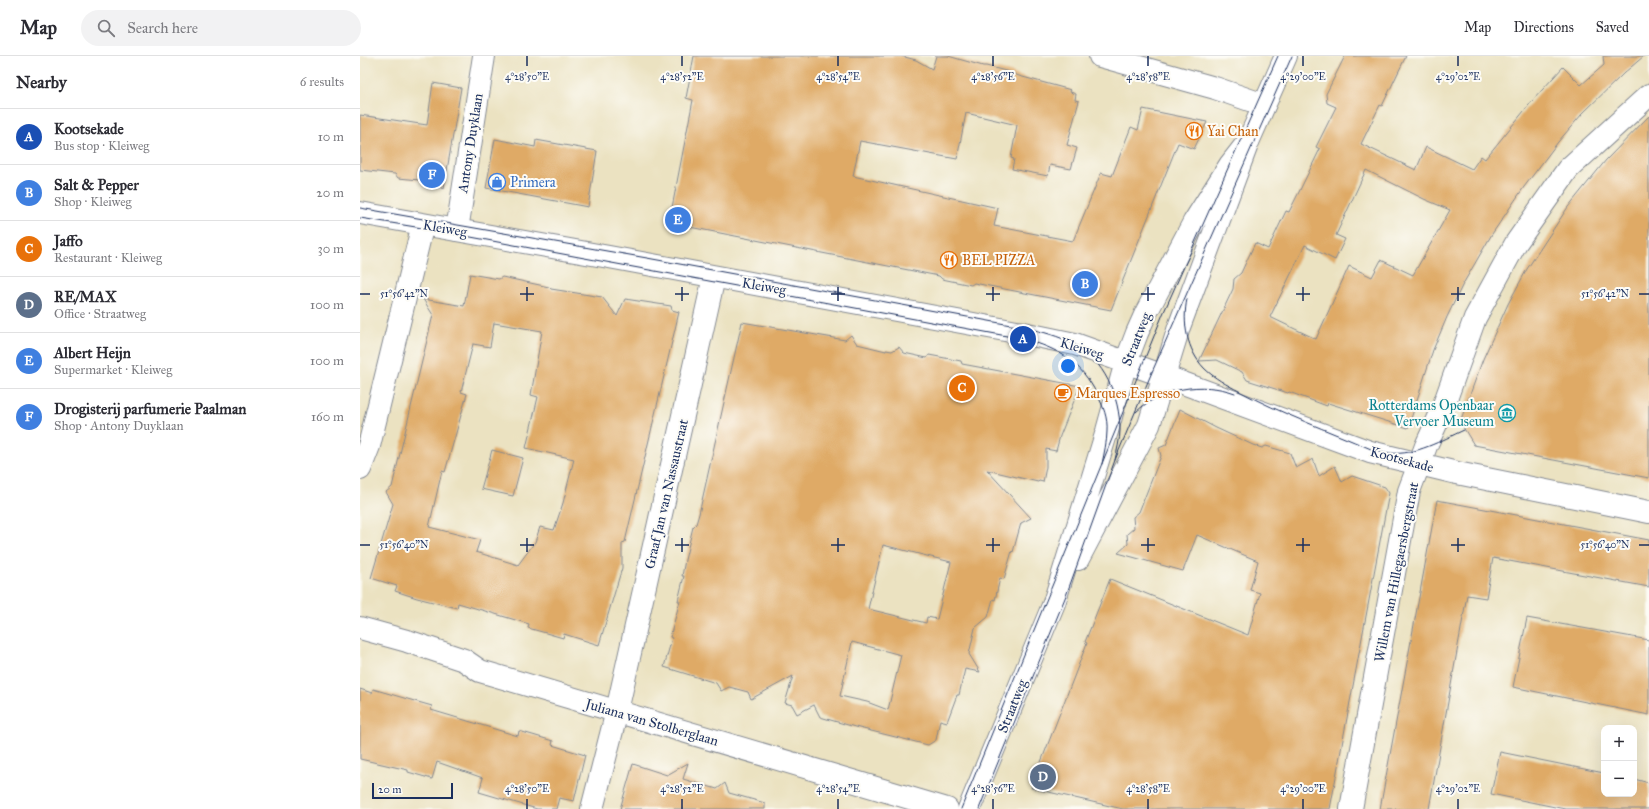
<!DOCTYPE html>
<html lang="en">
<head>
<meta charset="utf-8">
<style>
	body { margin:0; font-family:"IM FELL Great Primer",serif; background:#f2f2f3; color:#2b2b33 }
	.controls { position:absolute; right:12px; bottom:12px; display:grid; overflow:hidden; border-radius:8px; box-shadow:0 4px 16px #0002 }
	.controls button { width:36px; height:36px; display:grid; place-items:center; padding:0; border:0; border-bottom:1px solid #e1e1e2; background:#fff; color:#2b2b33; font:20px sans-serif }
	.scale { position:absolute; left:12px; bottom:10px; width:81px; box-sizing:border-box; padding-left:4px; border:2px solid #1b2f5e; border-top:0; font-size:11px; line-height:14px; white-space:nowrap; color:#1b2f5e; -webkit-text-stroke:3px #fdfcf7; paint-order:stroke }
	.you { position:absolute; left:708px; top:310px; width:14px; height:14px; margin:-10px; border:3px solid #fff; border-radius:50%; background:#1a73e8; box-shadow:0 0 0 6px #1a73e833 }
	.badge { display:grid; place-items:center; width:26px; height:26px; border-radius:50%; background:#0b8043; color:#fff; font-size:13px; font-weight:700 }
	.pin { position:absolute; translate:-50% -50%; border:2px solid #fff; box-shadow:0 1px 4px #0006 }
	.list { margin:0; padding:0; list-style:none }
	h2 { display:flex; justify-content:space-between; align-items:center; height:52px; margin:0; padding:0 16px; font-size:17px }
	h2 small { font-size:13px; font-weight:400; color:#7c7c81 }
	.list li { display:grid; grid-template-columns:26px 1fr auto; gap:12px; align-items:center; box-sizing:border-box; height:56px; padding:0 16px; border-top:1px solid #e1e1e2 }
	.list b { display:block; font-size:15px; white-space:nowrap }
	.list p { margin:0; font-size:13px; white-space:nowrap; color:#7c7c81 }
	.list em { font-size:13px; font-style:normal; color:#7c7c81 }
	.icon { flex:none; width:22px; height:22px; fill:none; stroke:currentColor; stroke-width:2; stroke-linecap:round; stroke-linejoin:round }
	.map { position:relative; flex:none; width:1289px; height:753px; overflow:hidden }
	header { display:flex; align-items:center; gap:24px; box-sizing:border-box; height:56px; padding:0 20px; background:#fff; border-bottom:1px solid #e1e1e2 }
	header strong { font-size:19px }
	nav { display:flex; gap:22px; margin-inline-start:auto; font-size:14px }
	.search { width:280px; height:36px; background:#f2f2f3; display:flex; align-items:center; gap:10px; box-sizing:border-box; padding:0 14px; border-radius:22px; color:#7c7c81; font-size:15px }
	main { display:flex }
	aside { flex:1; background:#fff }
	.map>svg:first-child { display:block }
	.building { fill:#dfaa66; fill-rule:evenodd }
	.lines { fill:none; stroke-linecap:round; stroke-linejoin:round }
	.minor-casing { stroke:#838890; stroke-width:24 }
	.tertiary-casing { stroke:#838890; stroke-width:24 }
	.minor { stroke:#fff; stroke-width:22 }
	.tertiary { stroke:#fff; stroke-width:22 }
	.tram { stroke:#1b2f5e; stroke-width:1 }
	.ticks { fill:none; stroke:#1b2f5e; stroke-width:1.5 }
	.labels { text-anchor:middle; stroke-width:4; stroke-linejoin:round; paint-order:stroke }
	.food-label { font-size:14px; fill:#c56008; stroke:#fdfcf7; text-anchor:start }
	.street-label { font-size:14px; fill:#1b2f5e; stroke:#fdfcf7 }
	.shop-label { font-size:14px; fill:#366cbe; stroke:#fdfcf7; text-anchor:start }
	.culture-label { font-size:14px; fill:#0d838f; stroke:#fdfcf7; text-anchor:end }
	.ticks-label { font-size:10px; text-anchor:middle; fill:#1b2f5e; stroke:#fdfcf7; stroke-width:4; stroke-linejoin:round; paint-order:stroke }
</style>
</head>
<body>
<header>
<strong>Map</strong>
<div class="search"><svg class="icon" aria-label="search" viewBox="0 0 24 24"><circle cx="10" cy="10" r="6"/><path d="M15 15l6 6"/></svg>Search here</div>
<nav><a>Map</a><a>Directions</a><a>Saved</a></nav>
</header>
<main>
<aside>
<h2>Nearby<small>6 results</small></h2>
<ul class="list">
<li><span class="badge" style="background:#1a4fb4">A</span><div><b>Kootsekade</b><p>Bus stop · Kleiweg</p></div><em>10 m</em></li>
<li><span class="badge" style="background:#3f7fe0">B</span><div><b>Salt &amp; Pepper</b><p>Shop · Kleiweg</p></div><em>20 m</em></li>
<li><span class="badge" style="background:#e8710a">C</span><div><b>Jaffo</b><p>Restaurant · Kleiweg</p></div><em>30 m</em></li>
<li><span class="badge" style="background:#5c6f8a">D</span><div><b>RE/MAX</b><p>Office · Straatweg</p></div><em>100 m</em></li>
<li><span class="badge" style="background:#3f7fe0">E</span><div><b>Albert Heijn</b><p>Supermarket · Kleiweg</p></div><em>100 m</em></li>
<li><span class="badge" style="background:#3f7fe0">F</span><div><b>Drogisterij parfumerie Paalman</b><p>Shop · Antony Duyklaan</p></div><em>160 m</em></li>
</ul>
</aside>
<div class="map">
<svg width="1289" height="753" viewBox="0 0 1289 753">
	<rect width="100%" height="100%" fill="#fdfcf7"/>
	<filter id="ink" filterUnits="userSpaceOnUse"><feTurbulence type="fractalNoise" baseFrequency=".025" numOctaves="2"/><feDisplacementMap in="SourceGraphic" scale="8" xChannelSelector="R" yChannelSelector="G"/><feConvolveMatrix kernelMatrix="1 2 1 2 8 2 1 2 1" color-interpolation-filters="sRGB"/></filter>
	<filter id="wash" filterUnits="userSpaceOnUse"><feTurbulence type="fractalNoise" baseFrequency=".012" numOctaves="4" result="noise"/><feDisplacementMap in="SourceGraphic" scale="16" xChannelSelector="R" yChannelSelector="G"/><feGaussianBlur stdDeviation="0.9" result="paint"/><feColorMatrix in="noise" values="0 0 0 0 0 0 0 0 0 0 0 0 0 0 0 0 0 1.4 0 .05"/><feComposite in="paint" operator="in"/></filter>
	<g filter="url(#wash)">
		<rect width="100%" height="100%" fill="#ebe2c1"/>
		<g id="blocks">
			<!-- building -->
			<path class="building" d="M334,0h207l15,4 16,9 4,-13h12l35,10h3l24,6 9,4 52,14 -1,2 6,2 -1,6 4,1 -12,44 10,3 -6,21 -21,-4 -2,11 -36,-7 2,-10 -3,-1 6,-33 -51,-12 -9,46 -97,-18 -7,35 145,32 -4,18 79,15 28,-68 11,3 19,-49 7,3 5,-21 64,13 -13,27 -16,-6 -67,167 -137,-27 -3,2 -29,-6 -3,-3 -270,-53 24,-123 -7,-2z
				M985,0h61l-24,50 -2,-1 -19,39 55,26 10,-23 46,22 9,-13 4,3 48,-59 30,-33 18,18 23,-20 -1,-9h41l-20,17 -42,41 -24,28 -34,45 -32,47 -29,50 -16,33 -14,33 -25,78 -80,-25 -1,3 -38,-14 -1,1 -41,-13 -5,-8 -25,-12 -18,1 34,-72 1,-10 7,-6 14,-30 13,6 18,-38 3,1 10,-20 21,-43 -4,-2 20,-40 -9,-4 -1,-9zM1006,114l58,29 26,11 -37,65 -32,-15 -9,17 -23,-11 -33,73 -46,-22 35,-72 30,15 10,-21 -9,-4z
				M73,27l28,5 -17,100 -24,-8 -22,-2 -3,-4 -35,-4v-55l67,10z
				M1289,60v362l-175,-33 -14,-23 23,-63 25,-55 19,-35 41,-62 38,-47z
				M135,83l40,8 1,-7 61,11 -9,56 -102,-19z
				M110,218l29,5 3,-2 47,10 2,2 51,8 15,19 8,-17 46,7 1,4 7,2 -54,230 -3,1v25l-23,77 -35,-11 -1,4 -17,-5 -18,-5 1,-4 -71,-21 -1,5 -40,-10 -22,-7 2,-5 -26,-8 22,-74 -7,-12 6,-5 41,-172 -10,-16 41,7zM134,267l48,8 -11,64 7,2 -12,51 48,11 -11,44 -9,27 -14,-3 -5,15 -17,23 -42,-13 4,-12 -51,-13 13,-56 3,1 22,-78 -6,-2 12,-48 17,3z
				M382,266l103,18 6,-5 6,9 29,7v-1l6,1 7,-4 5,6 23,5 2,-3 32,6 1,3 118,22 -20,50 -4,15 -10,-2v18l-3,15 -4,-1 -1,1 -51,-12 44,48 -10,5 -8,29 -1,-1 -8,28 -4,-1 -5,22 -2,-1 -5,18 -13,11 -6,26 11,18 -15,-3 -6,26h-2l-10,27 -7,-2 -4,20 -8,5 -73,-18 -35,-10 -6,-12 -17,9 -5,-9 -7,-2 8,-27 -42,23 -3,-7 -19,-5 -8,4 -5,-8 -52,-16 8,-29 -2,-1 10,-36h-2l6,-25h-2l3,-16 8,-33 3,-3 3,-10zM523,489l68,17 -14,57 -10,-2 -1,6 -58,-14zM492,586l49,13 -13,55 -21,-8 -27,-6z
				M820,353l36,19 37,17 9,3 4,-2 24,7 6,15 17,-9 6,17 16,-10 7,16 10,-6 33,11 4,6 -59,316h-207l-92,-21 56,-145 -2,-1 25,-63 138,56 12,-42 -10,-3 8,-29 -61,-26 -14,36 -65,-18 10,-9 -1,-10 7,-6 -1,-11 6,-5 22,-56 -2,-8 7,-3z
				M132,394l31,8 -10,38 -32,-7z
				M1077,444l212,40v47l-156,-29 -7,40 -19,-3 -38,214h-49z
				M1167,562l122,22v75l-136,-28z
				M0,633l12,4 1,-4 24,7 35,10 -1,4 87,26 1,-5 34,10 -1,4 33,10 -11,46 -15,-3 -3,11h-19l-58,-17 4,-14 -46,-16 -5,17 -24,-7v-2l-48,-11z
				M1140,696l104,21v21h30v-15l15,4v26h-84l-74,-15z
				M328,707l-5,16 34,10 8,-6 4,10 36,10v6h-145l13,-45 34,11z"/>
		</g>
	</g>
	<g filter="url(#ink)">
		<use href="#blocks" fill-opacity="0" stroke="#838890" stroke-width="1"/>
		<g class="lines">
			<!-- minor casing -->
			<g class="minor-casing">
				<path id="minor" d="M740,0l115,32 49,17
					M97,174l27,-174
					M804,320l206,76 87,21 192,39
					M0,413l9,-23 53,-218 2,-3
					M0,572l47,13 57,19 16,11 467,138
					M232,753l25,-98 97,-434
					M991,753l58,-318 17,-45 15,-33 34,-95 41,-75 52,-74 81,-74"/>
			</g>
			<!-- tertiary casing -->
			<g class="tertiary-casing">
				<path id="tertiary" d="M0,157l249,44 418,77 48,10 89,32
					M718,503l71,-134 30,-98 69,-185 38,-86
					M609,753l85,-206 53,-172 19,-69 11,-29 9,-20 48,-91 36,-57 18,-23"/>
			</g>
			<!-- minor -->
			<use href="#minor" class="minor"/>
			<!-- tertiary -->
			<use href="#tertiary" class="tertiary"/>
			<!-- tram -->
			<path class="tram" d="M0,152l287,50 380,70c16,4 32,8 47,16 30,16 46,53 46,86 0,10 -3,20 -5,30
				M0,162l62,10 601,111c37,10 57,22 75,57 5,10 10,22 9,35 0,11 -3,22 -5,33
				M827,243c-5,24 0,51 17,69 10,10 23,17 35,23 43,23 88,39 132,58 6,1 12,3 19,4 25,3 52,-13 74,-23
				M776,356c25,-24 66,-31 99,-19
				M601,753l202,-495 115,-258
				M619,753l88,-216 48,-133 37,-88 140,-316"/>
		</g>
	</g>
	<!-- ticks -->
	<path class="ticks" d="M167,0v10M322,0v10M478,0v10M633,0v10M788,0v10M943,0v10M1098,0v10M167,231v14M322,231v14M478,231v14M633,231v14M788,231v14M943,231v14M1098,231v14M0,238h10M160,238h14M315,238h14M471,238h14M626,238h14M781,238h14M936,238h14M1091,238h14M1279,238h10M167,482v14M322,482v14M478,482v14M633,482v14M788,482v14M943,482v14M1098,482v14M0,489h10M160,489h14M315,489h14M471,489h14M626,489h14M781,489h14M936,489h14M1091,489h14M1279,489h10M167,743v10M322,743v10M478,743v10M633,743v10M788,743v10M943,743v10M1098,743v10"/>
	<!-- icons -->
	<defs>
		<g id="restaurant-ring" transform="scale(0.9)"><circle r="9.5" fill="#fdfcf7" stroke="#e8710a" stroke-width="1.5"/><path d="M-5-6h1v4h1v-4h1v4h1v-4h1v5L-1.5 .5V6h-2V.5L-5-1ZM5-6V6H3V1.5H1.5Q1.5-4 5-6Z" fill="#e8710a"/></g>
		<g id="shop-ring" transform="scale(0.9)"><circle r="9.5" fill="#fdfcf7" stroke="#3f7fe0" stroke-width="1.5"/><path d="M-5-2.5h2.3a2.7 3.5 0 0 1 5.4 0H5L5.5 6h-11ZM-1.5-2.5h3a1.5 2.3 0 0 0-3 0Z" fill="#3f7fe0"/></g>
		<g id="cafe-ring" transform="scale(0.9)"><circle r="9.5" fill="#fdfcf7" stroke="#e8710a" stroke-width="1.5"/><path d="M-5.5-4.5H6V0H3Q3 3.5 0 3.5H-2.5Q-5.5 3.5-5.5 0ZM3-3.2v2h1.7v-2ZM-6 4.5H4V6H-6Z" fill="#e8710a"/></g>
		<g id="museum-ring" transform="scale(0.9)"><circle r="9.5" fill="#fdfcf7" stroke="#0f9aa8" stroke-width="1.5"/><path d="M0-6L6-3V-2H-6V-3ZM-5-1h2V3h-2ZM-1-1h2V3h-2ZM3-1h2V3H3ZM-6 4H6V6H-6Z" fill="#0f9aa8"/></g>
	</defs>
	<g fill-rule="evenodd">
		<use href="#restaurant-ring" x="834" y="75"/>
		<use href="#shop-ring" x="137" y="126"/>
		<use href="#restaurant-ring" x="589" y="204"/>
		<use href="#cafe-ring" x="703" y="337"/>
		<use href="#museum-ring" x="1147" y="357"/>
	</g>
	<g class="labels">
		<!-- food labels -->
		<g class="food-label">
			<text x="847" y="80">Yai Chan</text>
			<text x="602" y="209">BEL PIZZA</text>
			<text x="716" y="342">Marques Espresso</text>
		</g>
		<!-- street labels -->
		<g class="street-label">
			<text transform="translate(110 87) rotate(-81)" y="5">Antony Duyklaan</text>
			<text transform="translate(85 172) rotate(10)" y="5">Kleiweg</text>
			<text transform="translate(404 230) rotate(10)" y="5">Kleiweg</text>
			<text transform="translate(776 283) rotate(-68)" y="5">Straatweg</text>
			<text transform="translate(722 292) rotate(17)" y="5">Kleiweg</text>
			<text transform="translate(1042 403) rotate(15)" y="5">Kootsekade</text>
			<text transform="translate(306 438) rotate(-77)" y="5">Graaf Jan van Nassaustraat</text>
			<text transform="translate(1036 516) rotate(-79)" y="5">Willem van Hillegaersbergstraat</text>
			<text transform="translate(652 650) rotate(-68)" y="5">Straatweg</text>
			<text transform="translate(292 666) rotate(16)" y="5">Juliana van Stolberglaan</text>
		</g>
		<!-- shop labels -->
		<g class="shop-label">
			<text x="150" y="131">Primera</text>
		</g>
		<!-- culture labels -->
		<g class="culture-label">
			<text x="1134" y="354">Rotterdams Openbaar<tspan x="1134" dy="16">Vervoer Museum</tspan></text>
		</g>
	</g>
	<g class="ticks-label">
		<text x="167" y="24">4°28'50"E</text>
		<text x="322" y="24">4°28'52"E</text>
		<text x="478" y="24">4°28'54"E</text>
		<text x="633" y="24">4°28'56"E</text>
		<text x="788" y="24">4°28'58"E</text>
		<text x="943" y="24">4°29'00"E</text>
		<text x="1098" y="24">4°29'02"E</text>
		<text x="44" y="241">51°56'42"N</text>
		<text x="1245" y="241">51°56'42"N</text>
		<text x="44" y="492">51°56'40"N</text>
		<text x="1245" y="492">51°56'40"N</text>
		<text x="167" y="736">4°28'50"E</text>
		<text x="322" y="736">4°28'52"E</text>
		<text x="478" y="736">4°28'54"E</text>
		<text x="633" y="736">4°28'56"E</text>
		<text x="788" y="736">4°28'58"E</text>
		<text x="943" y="736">4°29'00"E</text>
		<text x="1098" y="736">4°29'02"E</text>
	</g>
</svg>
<div class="controls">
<button>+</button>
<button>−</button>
</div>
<div class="scale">20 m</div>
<div class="you"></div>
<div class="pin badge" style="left:663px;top:283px;background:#1a4fb4">A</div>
<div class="pin badge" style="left:725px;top:228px;background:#3f7fe0">B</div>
<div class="pin badge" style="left:602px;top:332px;background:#e8710a">C</div>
<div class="pin badge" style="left:683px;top:721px;background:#5c6f8a">D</div>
<div class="pin badge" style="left:318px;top:164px;background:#3f7fe0">E</div>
<div class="pin badge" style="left:72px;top:119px;background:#3f7fe0">F</div>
</div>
</main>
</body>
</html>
